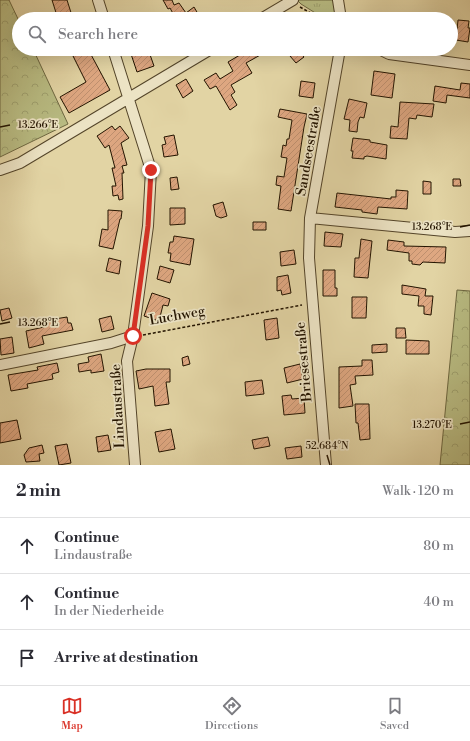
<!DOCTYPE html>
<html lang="en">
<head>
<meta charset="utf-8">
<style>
	body { margin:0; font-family:"Libre Bodoni",serif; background:#f2f2f3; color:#2b2b33 }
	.stop { position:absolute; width:12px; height:12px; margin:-9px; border:3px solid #d93025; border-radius:50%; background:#fff }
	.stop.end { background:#d93025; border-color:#fff; box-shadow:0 1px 4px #0008 }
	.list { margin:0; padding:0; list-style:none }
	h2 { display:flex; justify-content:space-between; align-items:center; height:52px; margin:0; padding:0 16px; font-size:17px }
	h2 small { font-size:13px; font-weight:400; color:#7c7c81 }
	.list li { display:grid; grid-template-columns:26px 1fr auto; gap:12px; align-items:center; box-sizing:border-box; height:56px; padding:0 16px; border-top:1px solid #e1e1e2 }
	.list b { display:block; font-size:15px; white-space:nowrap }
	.list p { margin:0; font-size:13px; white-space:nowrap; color:#7c7c81 }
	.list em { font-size:13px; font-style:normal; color:#7c7c81 }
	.icon { flex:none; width:22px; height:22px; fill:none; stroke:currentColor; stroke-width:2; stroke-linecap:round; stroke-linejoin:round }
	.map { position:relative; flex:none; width:470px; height:465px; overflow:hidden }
	.search { position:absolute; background:#fff; box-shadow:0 4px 16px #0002; left:12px; right:12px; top:12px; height:44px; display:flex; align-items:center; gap:10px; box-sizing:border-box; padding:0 14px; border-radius:22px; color:#7c7c81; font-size:15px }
	.sheet { height:220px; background:#fff }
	nav { display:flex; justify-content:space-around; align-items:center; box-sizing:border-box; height:56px; border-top:1px solid #e1e1e2; background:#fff; font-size:11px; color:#7c7c81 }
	nav a { display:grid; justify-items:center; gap:2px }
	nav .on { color:#d93025 }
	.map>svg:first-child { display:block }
	.grass { fill:url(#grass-tufts); stroke:#6e6841 }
	.forest { fill:url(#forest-crowns); stroke:#6e6841 }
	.building { fill:url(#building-hatch); stroke:#231400 }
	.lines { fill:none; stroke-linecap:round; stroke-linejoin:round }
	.street-casing { stroke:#534429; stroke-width:12 }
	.path { stroke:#231400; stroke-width:1.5; stroke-dasharray:3 2; stroke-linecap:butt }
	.street { stroke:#ece3c4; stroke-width:10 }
	.route { stroke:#d93025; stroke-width:5 }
	.ticks { fill:none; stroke:#231400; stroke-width:1.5 }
	.labels { text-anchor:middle; stroke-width:3.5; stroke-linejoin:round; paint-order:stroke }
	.street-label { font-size:14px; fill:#231400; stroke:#ece3c4 }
	.ticks-label { font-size:10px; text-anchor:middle; fill:#231400; stroke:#ece3c4; stroke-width:3.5; stroke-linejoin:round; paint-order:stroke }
</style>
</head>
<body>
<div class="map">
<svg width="470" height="465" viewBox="0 0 470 465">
	<defs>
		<pattern id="grass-tufts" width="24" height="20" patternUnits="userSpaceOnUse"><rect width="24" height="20" fill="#b8bb82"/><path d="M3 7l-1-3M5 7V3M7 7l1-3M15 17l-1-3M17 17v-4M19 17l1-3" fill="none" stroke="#9ea06e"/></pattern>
		<pattern id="forest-crowns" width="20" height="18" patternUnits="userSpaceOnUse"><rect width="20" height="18" fill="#b8bb82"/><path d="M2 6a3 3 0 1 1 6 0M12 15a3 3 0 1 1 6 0" fill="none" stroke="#9ea06e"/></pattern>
		<pattern id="building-hatch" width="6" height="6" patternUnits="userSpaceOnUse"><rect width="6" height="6" fill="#dea781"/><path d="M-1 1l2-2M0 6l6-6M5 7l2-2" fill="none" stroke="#be8f6e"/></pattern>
	</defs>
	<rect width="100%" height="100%" fill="#e2d4a4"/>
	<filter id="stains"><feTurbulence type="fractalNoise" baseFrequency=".005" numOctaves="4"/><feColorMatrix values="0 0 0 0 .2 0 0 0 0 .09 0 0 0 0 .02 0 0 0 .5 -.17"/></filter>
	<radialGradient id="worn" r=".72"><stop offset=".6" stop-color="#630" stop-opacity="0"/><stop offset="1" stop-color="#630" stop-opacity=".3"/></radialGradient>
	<!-- grass -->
	<path class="grass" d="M297,0h39l3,19h-14l-24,-15z"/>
	<!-- forest -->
	<path class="forest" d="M0,0h9l10,21v28h14l35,75 -68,33z
		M457,290l13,1v174h-30z"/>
	<!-- building -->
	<path class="building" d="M52,0h15l6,19h-15z
		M163,0h9l2,5 5,-2 7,10 8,-6 7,12h-25l-6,-11 -2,1z
		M458,20l11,1 -1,7h2l-2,14 -12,-2z
		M88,49l22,41 -41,23 -9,-16 26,-15 -13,-26z
		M137,49h11l6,17 -17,6 -7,-21z
		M250,49h21l-25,14 6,10 -21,12 4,7 -4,3 6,10 -7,5 -14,-24 -6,3 -6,-9 12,-7 4,6 13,-8 -5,-9z
		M298,50l6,7 -8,6 -6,-7z
		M374,71l21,3 -3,24 -21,-3z
		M186,79l7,12 -10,7 -7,-13z
		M301,81l14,2 -2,15 -14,-2z
		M461,83l9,1v14l-23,-3 -1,8 -13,-2 2,-15 25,4z
		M349,99l18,4 -3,15 -4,-1 -2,5 -1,10 -8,-1 1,-11 -6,-1z
		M400,102l34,2 -2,13 -15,-2 -1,4 -7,-1 -2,21 -17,-1 1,-12 7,1z
		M280,109l27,5 -3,13 -13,84 -13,-2 3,-23 -5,-1 1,-9 7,1 3,-19 -6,-1 2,-12 3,1 1,-7h2l3,-19 -14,-3z
		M112,126l3,4 5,-4 9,12 -8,5 6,22 -5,1 2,7h-2l1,26 -4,1 -1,-5 -5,1 -1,-10h4l-4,-18h3l-6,-23 -4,3 -8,-12z
		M174,135l4,20 -14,2 -2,-12 4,-1 -2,-7z
		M353,138l17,2v2l17,3 -1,14 -19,-3 -3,1v2l-12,-1 1,-7h-2z
		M177,177l2,12 -8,1 -1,-12z
		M453,179h7l1,7h-8z
		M423,181l8,1v12h-8z
		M396,190l12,1 -1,18 -29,-2 -1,7 -15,-2v-2l-27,-3 2,-14 54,6v-2h5z
		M223,202l4,14 -6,2 -5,-2 -3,-11z
		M170,208h15v16l-15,1z
		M108,210l14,1 -1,8h-1l-7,30 -14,-3 3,-17 6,1z
		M253,222h13v8h-13z
		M325,232l18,2 -2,13 -17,-1z
		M174,236l20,3 -4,26 -20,-4 1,-8h-3l2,-11h3z
		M361,239l11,2 -4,37 -14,-1 1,-19h4z
		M388,240l16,2v4l42,1 -1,16 -22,-1 -3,3 -8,-1v-3h-3v-8l-22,-3z
		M294,250l2,14 -15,2 -1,-14z
		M109,258l12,3 -2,13 -13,-3z
		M160,266l14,4 -4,13 -13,-4z
		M323,270h12v18h2v8h-14z
		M288,275l3,18 -9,2 -1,-5 -4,1v-14z
		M402,285l24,4 -1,7h8l-2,19 -7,-1v-8h-6l1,-10 -17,-2z
		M152,293l18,6 -2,7 -5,-1 -4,16 -15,-5z
		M352,297h15l-1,21h-14z
		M9,308l3,10 -10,3 -2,-11z
		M111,316l3,13 -12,3 -3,-13z
		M67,317l1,6h3l2,7 -31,6 2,8 -15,4 -3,-17 18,-4 -1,-6z
		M277,318l2,20 -13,2 -2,-20z
		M396,328h9l1,10h-10z
		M12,337l2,16 -13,2 -1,-16z
		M406,340l23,1v13h-23z
		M387,344v8l-15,1v-8z
		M101,354l3,17 -13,2v-3l-12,2 -1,-8 11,-2 -1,-5z
		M188,356l2,8 -7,2 -1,-8z
		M362,360h10l1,15 -18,1 1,8 -6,1 3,21 -14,2v-41l23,-1z
		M57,363l2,9 -7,2 1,5 -26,5 1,4 -17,3 -3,-16 30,-5 -1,-3z
		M300,364l3,15 -16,4 -3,-15z
		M146,369h24v13h-4l3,22 -14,2 -2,-20 -14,3 -3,-18z
		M262,380l2,14 -18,2 -1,-14z
		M291,395l1,4 12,-1 1,15 -21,2 -2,-19z
		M355,404h14l1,35 -10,1 -2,-17h-2z
		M17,420l4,19 -21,4v-20z
		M171,429l4,20 -16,3 -4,-20z
		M108,435l3,15 -13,2 -2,-15z
		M268,437l2,9 -16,3 -2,-9z
		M67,444l4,19 -12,2 -4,-19z
		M42,445l2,8 -5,1 1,7 -14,1 -2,-7 5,-7z
		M301,446l1,11 -15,2 -2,-11z"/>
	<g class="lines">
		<!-- street casing -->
		<g class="street-casing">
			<path id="street" d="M98,0l6,19
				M338,0l3,19
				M261,19l32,-19
				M113,49l38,121 -3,56 -15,110 -6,25 8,104
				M379,49l10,5 81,11
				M0,170l20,-7 191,-114
				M310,218l145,14 15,-1
				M0,365l111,-22 22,-7
				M326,465l-17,-207 1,-40 30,-169"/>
		</g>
		<!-- path -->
		<path class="path" d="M300,7l21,12
			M143,335l159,-30"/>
		<!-- street -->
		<use href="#street" class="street"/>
	</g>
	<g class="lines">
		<!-- route -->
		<path class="route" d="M133,336l15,-110 3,-56"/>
	</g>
	<!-- ticks -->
	<path class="ticks" d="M0,127l10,-2M460,227l10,-2M0,324l10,-2M460,424l10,-2M327,455l3,10"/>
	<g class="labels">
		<!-- street labels -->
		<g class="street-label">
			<text transform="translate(308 151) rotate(-80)" y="5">Sandseestraße</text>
			<text transform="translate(177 315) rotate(-10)" y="5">Luchweg</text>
			<text transform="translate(303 362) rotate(-95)" y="5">Briesestraße</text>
			<text transform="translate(117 406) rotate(-93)" y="5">Lindaustraße</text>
		</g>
	</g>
	<g class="ticks-label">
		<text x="38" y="128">13.266°E</text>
		<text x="432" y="230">13.268°E</text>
		<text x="38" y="326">13.268°E</text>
		<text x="432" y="428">13.270°E</text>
		<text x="327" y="449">52.684°N</text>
	</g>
	<rect width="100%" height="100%" filter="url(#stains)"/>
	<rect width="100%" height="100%" fill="url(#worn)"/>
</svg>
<div class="stop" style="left:133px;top:336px"></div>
<div class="stop end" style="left:151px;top:170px"></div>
<div class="search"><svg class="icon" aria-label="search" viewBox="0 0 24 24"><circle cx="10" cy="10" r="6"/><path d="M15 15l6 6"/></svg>Search here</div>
</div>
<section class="sheet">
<h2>2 min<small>Walk · 120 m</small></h2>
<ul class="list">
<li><svg class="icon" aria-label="ahead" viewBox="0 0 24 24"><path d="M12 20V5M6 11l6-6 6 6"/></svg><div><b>Continue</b><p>Lindaustraße</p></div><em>80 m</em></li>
<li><svg class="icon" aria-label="ahead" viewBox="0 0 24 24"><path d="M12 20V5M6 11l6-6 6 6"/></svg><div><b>Continue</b><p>In der Niederheide</p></div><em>40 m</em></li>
<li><svg class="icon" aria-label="arrive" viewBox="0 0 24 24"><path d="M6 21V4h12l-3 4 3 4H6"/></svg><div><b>Arrive at destination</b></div></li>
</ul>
</section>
<nav>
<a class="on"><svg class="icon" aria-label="map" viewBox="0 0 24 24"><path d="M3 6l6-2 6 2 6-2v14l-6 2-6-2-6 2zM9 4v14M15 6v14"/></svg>Map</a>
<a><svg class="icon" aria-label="directions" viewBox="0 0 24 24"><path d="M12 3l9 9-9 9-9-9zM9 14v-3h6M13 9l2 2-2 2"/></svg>Directions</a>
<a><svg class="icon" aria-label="saved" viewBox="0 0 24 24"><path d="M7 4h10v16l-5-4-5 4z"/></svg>Saved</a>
</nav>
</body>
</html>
